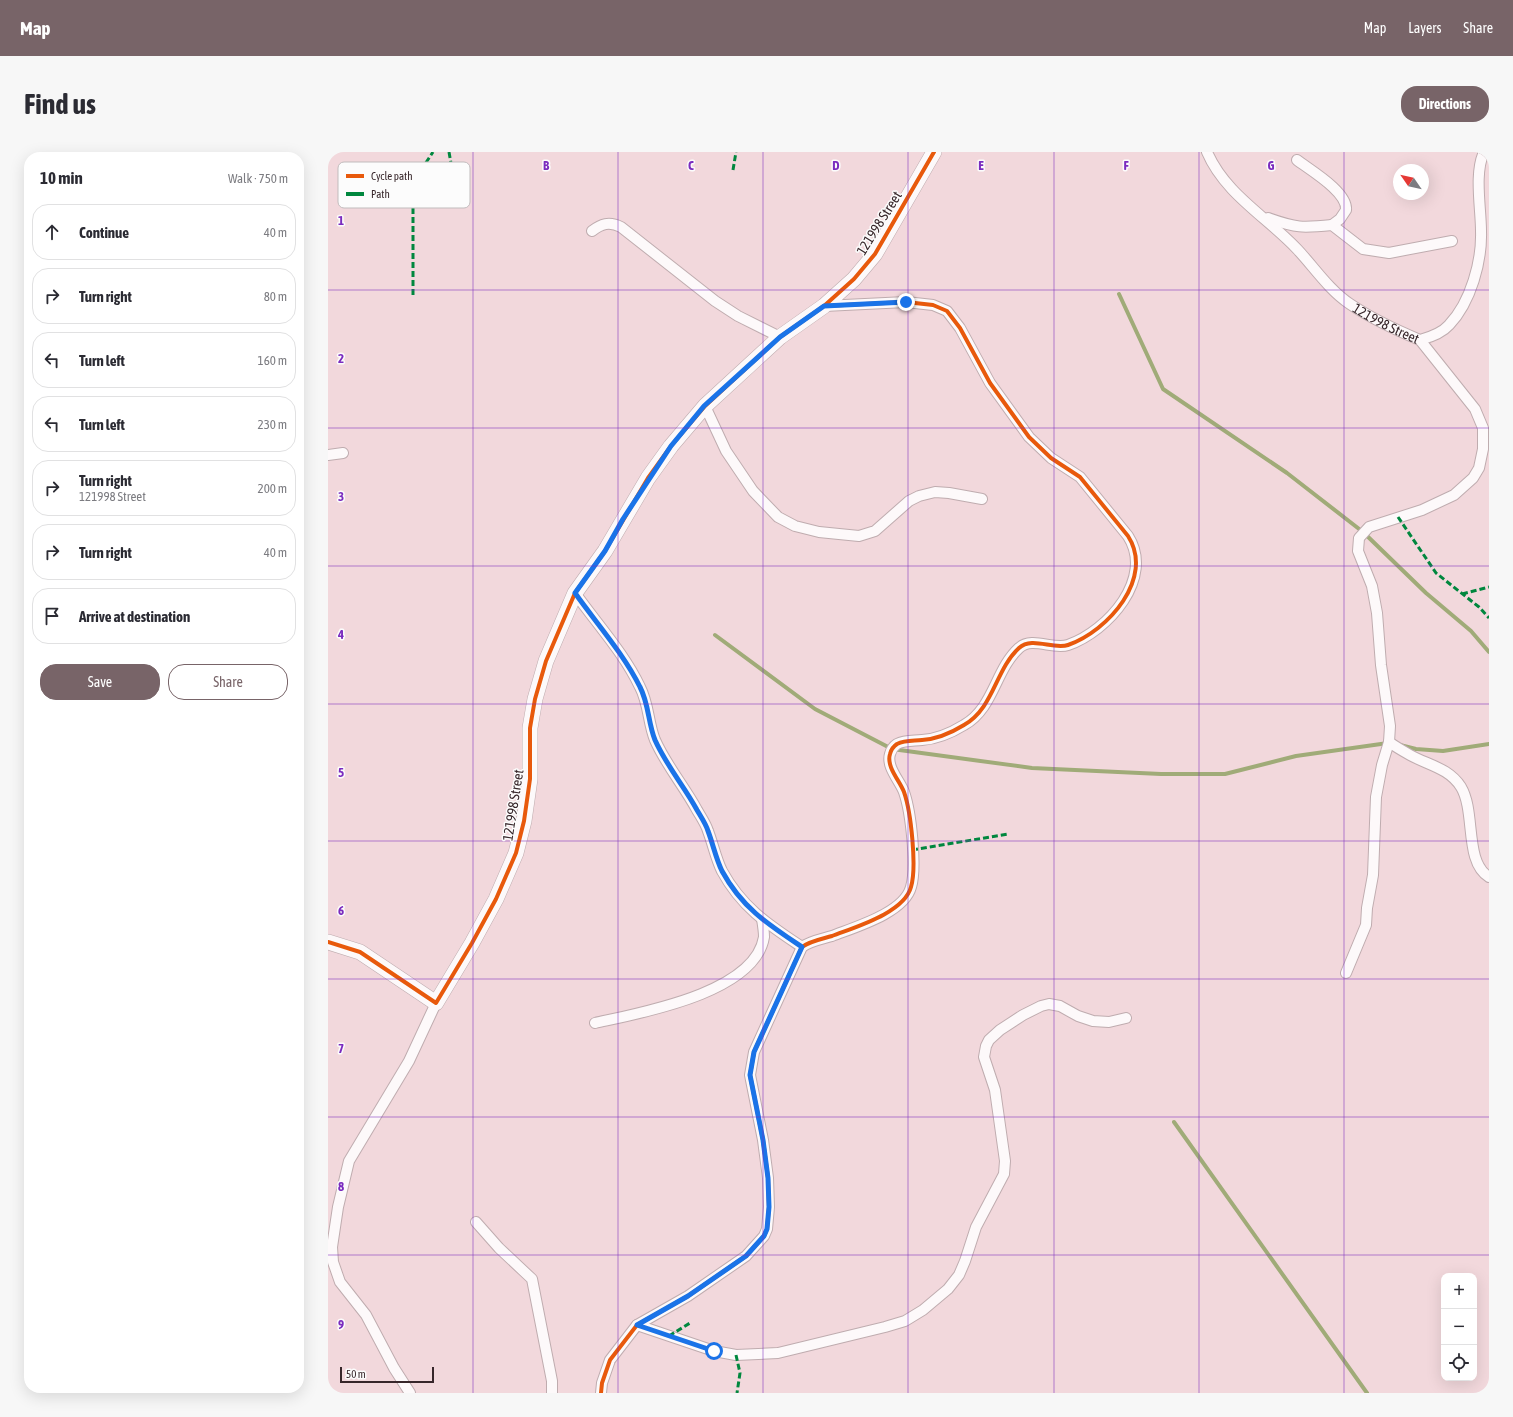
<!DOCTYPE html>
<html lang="en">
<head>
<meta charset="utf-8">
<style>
	body { margin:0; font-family:"Asap Condensed",sans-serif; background:#f7f7f7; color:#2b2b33 }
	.controls { position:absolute; right:12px; bottom:12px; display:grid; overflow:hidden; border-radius:8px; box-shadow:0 4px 16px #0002 }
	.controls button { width:36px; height:36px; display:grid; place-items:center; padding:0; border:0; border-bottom:1px solid #e1e1e2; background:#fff; color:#2b2b33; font:20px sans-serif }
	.compass { position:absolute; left:1065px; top:12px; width:36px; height:36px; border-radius:50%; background:#fff; box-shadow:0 4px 16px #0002; rotate:304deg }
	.scale { position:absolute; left:12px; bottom:10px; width:94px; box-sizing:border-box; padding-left:4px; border:2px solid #37262a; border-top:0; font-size:11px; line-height:14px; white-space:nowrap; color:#37262a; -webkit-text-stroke:3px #fcfcfc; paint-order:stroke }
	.stop { position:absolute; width:12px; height:12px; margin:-9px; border:3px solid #1a73e8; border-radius:50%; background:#fff }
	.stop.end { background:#1a73e8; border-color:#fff; box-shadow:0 1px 4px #0008 }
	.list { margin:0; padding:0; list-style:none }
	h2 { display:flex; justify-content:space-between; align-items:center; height:52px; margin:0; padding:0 16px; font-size:17px }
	h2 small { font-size:13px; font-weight:400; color:#7c7c81 }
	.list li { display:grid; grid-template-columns:26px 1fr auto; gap:12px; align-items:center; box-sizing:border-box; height:56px; margin:0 8px 8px; padding:0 8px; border:1px solid #e1e1e2; border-radius:16px }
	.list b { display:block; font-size:15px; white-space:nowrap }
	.list p { margin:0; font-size:13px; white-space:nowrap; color:#7c7c81 }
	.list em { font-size:13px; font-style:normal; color:#7c7c81 }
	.actions { display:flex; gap:8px; padding:12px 16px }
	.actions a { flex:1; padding:9px 0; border:1px solid #786468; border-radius:16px; text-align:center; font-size:14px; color:#786468 }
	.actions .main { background:#786468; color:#fff }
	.icon { flex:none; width:22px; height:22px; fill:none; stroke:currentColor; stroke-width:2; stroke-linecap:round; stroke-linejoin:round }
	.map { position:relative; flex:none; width:1161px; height:1241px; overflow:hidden; border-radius:16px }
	header { display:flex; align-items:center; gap:24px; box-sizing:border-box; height:56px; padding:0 20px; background:#786468; color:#fff }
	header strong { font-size:19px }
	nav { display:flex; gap:22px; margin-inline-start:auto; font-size:14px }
	.intro { display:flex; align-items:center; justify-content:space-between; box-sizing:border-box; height:96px; padding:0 24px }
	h1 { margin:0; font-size:28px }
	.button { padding:10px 18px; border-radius:16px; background:#786468; color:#fff; font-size:14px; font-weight:700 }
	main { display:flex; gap:24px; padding:0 24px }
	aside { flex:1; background:#fff; border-radius:16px; box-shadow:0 4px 16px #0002 }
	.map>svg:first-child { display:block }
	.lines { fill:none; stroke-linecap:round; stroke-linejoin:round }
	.stream { stroke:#a0ab78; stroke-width:4 }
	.street-casing { stroke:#bfacaf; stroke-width:12 }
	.secondary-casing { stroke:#bfacaf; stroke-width:16 }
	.street { stroke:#fdf9fa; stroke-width:10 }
	.secondary { stroke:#fdf9fa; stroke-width:15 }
	.quiet { stroke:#00873e; stroke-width:3; stroke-dasharray:6 3; stroke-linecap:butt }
	.cycleway-casing { stroke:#fcfcfc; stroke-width:6 }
	.cycleway { stroke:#e8590c; stroke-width:4 }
	.route { stroke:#1a73e8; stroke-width:5 }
	.grid { fill:none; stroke:#7b2cbf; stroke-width:1; stroke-opacity:0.55 }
	.labels { text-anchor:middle; stroke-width:3; stroke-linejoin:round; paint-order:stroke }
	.street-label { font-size:14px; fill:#37262a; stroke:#fcfcfc }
	.key { fill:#fcfcfc; stroke:#c1bcbd; stroke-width:1 }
	.key-label { font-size:11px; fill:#37262a }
	.grid-label { font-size:13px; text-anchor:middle; font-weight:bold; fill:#7b2cbf; stroke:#fcfcfc; stroke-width:3; stroke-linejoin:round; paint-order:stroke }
</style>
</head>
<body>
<header>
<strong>Map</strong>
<nav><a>Map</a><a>Layers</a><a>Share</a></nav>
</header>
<div class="intro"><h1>Find us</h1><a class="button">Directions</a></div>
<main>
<aside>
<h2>10 min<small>Walk · 750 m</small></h2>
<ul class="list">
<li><svg class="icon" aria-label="ahead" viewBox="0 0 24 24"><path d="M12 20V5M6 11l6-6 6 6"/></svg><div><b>Continue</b></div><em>40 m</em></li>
<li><svg class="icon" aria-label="right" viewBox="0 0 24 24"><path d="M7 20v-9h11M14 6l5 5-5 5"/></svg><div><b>Turn right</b></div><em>80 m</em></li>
<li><svg class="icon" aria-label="left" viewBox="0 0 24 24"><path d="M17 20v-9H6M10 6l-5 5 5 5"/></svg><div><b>Turn left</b></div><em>160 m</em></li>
<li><svg class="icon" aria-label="left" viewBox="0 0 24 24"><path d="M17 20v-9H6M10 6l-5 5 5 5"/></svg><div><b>Turn left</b></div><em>230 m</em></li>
<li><svg class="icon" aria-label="right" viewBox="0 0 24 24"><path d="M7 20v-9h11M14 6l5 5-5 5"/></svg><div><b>Turn right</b><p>121998 Street</p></div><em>200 m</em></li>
<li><svg class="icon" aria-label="right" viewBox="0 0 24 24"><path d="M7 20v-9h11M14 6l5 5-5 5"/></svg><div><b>Turn right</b></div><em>40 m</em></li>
<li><svg class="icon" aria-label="arrive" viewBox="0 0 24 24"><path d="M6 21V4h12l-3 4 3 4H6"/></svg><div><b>Arrive at destination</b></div></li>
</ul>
<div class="actions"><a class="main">Save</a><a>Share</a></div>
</aside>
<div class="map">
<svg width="1161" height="1241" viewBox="0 0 1161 1241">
	<rect width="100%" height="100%" fill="#f2d8dc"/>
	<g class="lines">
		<!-- stream -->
		<path class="stream" d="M791,142l44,95 124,84 76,59 63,61 45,38 18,21
			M387,483l100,74 77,40 140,19 129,6h64l71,-18 92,-13
			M1072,593l16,4 27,2 46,-7
			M846,970l193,271"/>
		<!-- street casing -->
		<g class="street-casing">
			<g id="street">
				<path id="s1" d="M879,0c18,42 60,65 90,97 17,18 32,41 53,55 22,15 46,26 70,36 11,-3 22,-7 29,-15 22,-23 33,-64 32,-94 0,-23 -7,-58 3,-79"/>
				<path d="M969,8c13,10 51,32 49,50l-6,9 -8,6"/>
				<path d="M940,66c28,10 34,10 64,7l31,24 26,4 63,-12"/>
				<path d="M264,79c9,-7 17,-10 29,-4l94,74 23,15 42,21"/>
				<path d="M377,254l21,45 27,40 25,26 17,9 24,6 40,4 16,-5 34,-30 10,-5 16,-4 14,1 33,6"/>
				<path d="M0,303l15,-2"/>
				<path d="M247,441c22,31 49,60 65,94 9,17 8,36 15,53 11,25 29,46 42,70 4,7 9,14 11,21 5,13 8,28 14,40 20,37 47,54 80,76"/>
				<path d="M1061,590c7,5 14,9 21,13 18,10 39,13 51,32 15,25 3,75 28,90"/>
				<path d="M1018,821l20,-48 1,-17 6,-33 3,-78 6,-32 7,-23 1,-16 -9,-61 -4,-52 -5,-27 -14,-35 1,-13 10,-11 53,-17 32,-15 19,-17 6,-10 4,-19v-21l-8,-19 -55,-69"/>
				<path d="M267,871c45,-10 160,-30 169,-86 0,-6 -1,-12 -2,-18"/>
				<path d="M148,1070l23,26 33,31 20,102v12"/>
				<path d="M309,1173l77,26 22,4 42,-2 107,-26 20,-6 18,-11 25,-21 11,-14 6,-14 11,-34 28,-53 1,-13 -10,-71 -11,-33 2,-11 3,-6 11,-10 23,-15 18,-9 8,-2 11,2 18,10 15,5 16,1 17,-4"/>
				<path d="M82,1241l-16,-25 -28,-53 -26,-33 -7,-20 -1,-15 6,-40 11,-46 60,-100 27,-58"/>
				<path d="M273,1241l1,-10 8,-23 27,-35 51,-29 58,-40 18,-20 3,-7 2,-22 -1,-29 -5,-38 -13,-65 4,-23 48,-105c8,-6 20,-8 30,-11 23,-9 72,-23 79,-49 6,-20 0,-75 -7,-95 -4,-11 -18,-25 -14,-38 1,-4 4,-8 7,-10 8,-4 17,-3 25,-4 16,-1 29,-7 42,-15 30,-17 31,-55 55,-77 13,-12 34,2 49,-3 40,-14 87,-67 60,-109l-48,-59 -29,-19 -22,-21 -39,-54 -30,-55 -13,-17 -14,-6 -27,-3 -82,4"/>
			</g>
		</g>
		<!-- secondary casing -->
		<g class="secondary-casing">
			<path id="secondary" d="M0,790l32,10 76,51 36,-60 24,-44 20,-46 8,-32 6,-42v-51l5,-29 11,-38 29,-68 30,-42 43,-73 23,-32 34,-40 75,-69 44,-31 30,-27 21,-25 59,-102"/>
		</g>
		<!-- street -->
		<use href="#street" class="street"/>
		<!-- secondary -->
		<use href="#secondary" class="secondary"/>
		<!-- quiet -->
		<path class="quiet" d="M121,0l3,17
			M405,18l3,-18
			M85,143v-94l6,-28 14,-21
			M1070,365l38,56 43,34 10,11
			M1134,442l27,-7
			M584,698l96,-16
			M341,1184l21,-13
			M408,1203l4,18 -3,20"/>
		<!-- cycleway casing -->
		<g class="cycleway-casing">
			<path id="cycleway" d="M0,790l32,10 76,51 36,-60 24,-44 20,-46 8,-32 6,-42v-51l5,-29 11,-38 29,-68 30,-42 43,-73 23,-32 34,-40 75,-69 44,-31 30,-27 21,-25 59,-102
				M273,1241l1,-10 8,-23 27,-35 51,-29 58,-40 18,-20 3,-7 2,-22 -1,-29 -5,-38 -13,-65 4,-23 48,-105c8,-6 20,-8 30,-11 23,-9 72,-23 79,-49 6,-20 0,-75 -7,-95 -4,-11 -18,-25 -14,-38 1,-4 4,-8 7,-10 8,-4 17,-3 25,-4 16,-1 29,-7 42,-15 30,-17 31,-55 55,-77 13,-12 34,2 49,-3 40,-14 87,-67 60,-109l-48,-59 -29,-19 -22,-21 -39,-54 -30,-55 -13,-17 -14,-6 -27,-3 -82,4"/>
		</g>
		<!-- cycleway -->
		<use href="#cycleway" class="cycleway"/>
	</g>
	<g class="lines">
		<!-- route -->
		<path class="route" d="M386,1199l-77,-26 51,-29 58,-40 18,-20 3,-7 2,-22 -1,-29 -5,-38 -13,-65 4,-23 48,-105c-33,-22 -60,-39 -80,-76 -6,-12 -9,-27 -14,-40 -2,-7 -7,-14 -11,-21 -13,-24 -31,-45 -42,-70 -7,-17 -6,-36 -15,-53 -17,-34 -43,-63 -65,-94l30,-42 18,-32 48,-73 33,-40 76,-69 44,-31 82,-4"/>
	</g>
	<!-- grid -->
	<path class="grid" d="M145,0v1241M290,0v1241M435,0v1241M580,0v1241M726,0v1241M871,0v1241M1016,0v1241M0,138h1161M0,276h1161M0,414h1161M0,552h1161M0,689h1161M0,827h1161M0,965h1161M0,1103h1161"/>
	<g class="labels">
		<!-- street labels -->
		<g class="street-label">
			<text transform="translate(551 71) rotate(-58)" y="5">121998 Street</text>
			<text dy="5" stroke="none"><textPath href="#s1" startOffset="251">121998 Street</textPath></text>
			<text transform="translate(185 653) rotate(-81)" y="5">121998 Street</text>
		</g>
	</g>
	<!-- legend -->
	<rect x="10" y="10" width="132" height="46" rx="6" class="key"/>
	<rect x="18" y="22" width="18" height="4" fill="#e8590c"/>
	<rect x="18" y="40" width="18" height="4" fill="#00873e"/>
	<g class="key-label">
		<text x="43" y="28">Cycle path</text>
		<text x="43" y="46">Path</text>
	</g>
	<g class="grid-label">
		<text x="218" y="18">B</text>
		<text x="363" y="18">C</text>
		<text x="508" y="18">D</text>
		<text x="653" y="18">E</text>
		<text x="798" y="18">F</text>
		<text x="943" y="18">G</text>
		<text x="13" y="73">1</text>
		<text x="13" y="211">2</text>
		<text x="13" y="349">3</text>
		<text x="13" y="487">4</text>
		<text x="13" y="625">5</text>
		<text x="13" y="763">6</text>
		<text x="13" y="901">7</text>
		<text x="13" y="1039">8</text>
		<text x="13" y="1177">9</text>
	</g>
</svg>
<div class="controls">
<button>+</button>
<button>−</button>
<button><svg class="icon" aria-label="locate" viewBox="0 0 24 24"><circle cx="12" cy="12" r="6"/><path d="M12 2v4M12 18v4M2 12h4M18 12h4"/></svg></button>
</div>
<svg class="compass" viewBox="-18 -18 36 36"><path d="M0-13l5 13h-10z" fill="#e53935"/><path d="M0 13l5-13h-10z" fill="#7c7c81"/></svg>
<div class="scale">50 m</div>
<div class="stop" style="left:386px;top:1199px"></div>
<div class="stop end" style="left:578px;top:150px"></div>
</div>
</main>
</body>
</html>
